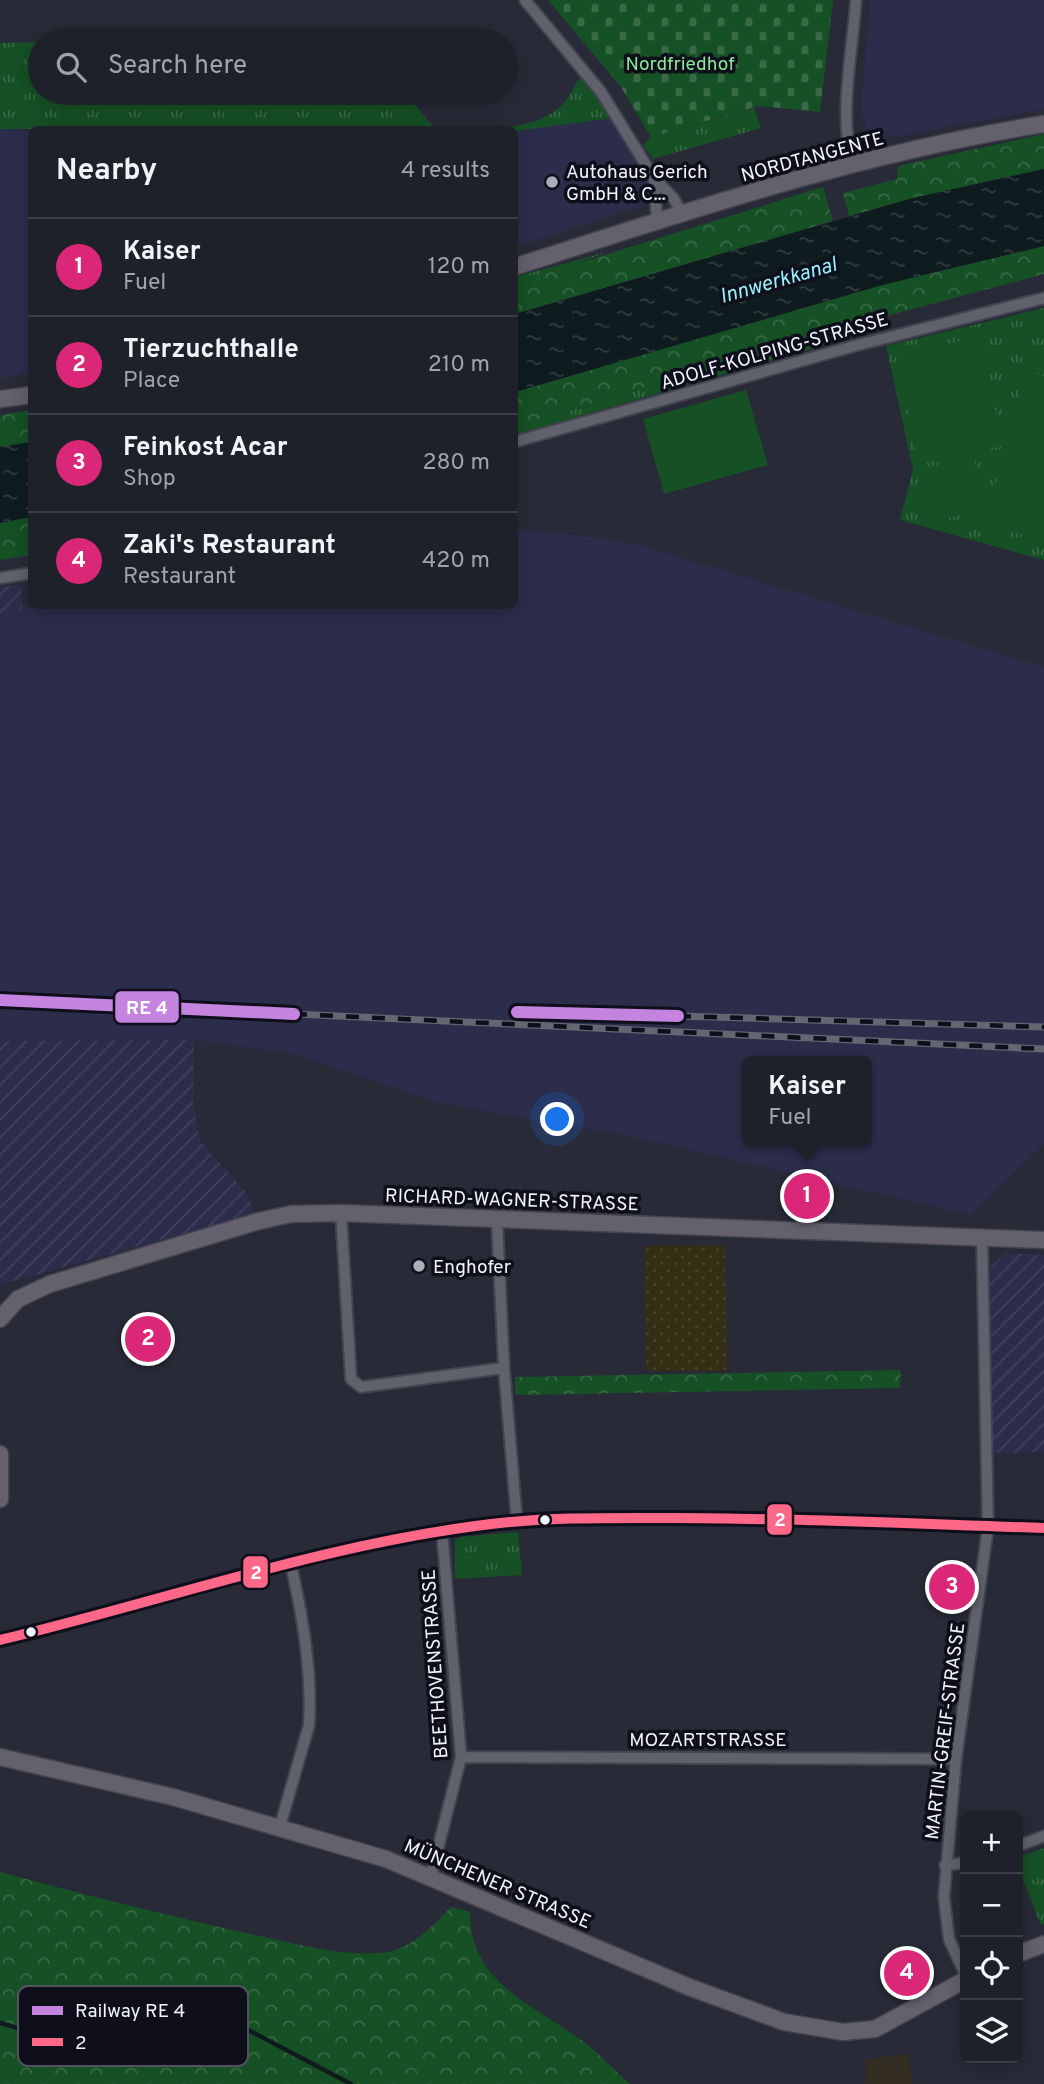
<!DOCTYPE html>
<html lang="en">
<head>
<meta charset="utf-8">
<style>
	body { margin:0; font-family:Overpass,sans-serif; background:#262832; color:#f1f3f6 }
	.controls { position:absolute; right:21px; bottom:21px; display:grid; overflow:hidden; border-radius:10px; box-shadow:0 4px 18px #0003 }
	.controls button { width:63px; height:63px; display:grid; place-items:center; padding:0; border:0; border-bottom:2px solid #3c3e47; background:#1e202a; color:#f1f3f6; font:35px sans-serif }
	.you { position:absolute; left:558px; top:1120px; width:24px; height:24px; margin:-18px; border:5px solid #fff; border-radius:50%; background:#1a73e8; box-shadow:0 0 0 10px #1a73e833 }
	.badge { display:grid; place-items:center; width:46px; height:46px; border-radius:50%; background:#db2777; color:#fff; font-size:23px; font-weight:700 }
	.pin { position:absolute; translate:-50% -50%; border:4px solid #fff; box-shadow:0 2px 7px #0006 }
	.popup { position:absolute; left:742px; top:1056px; width:130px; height:91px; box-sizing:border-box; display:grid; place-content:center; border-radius:10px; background:#1e202a; filter:drop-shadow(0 2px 5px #0005); font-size:23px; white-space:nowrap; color:#a1a3a8 }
	.popup b { font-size:26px; color:#f1f3f6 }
	.popup::after { content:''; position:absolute; left:50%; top:100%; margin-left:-14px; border:14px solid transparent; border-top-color:#1e202a }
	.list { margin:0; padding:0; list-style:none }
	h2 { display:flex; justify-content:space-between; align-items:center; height:91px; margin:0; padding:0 28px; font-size:30px }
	h2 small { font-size:23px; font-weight:400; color:#a1a3a8 }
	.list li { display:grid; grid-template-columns:46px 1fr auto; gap:21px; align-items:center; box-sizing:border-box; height:98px; padding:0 28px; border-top:2px solid #3c3e47 }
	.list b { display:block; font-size:26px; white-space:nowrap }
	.list p { margin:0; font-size:23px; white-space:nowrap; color:#a1a3a8 }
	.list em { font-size:23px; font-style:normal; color:#a1a3a8 }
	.icon { flex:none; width:38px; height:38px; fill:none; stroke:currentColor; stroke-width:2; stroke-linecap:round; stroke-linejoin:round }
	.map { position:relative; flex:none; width:1044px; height:2084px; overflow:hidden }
	.search { position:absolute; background:#1e202a; box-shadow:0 4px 18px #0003; left:28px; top:28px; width:490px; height:77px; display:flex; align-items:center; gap:18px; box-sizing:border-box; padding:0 24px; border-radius:38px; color:#a1a3a8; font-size:26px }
	.panel { position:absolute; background:#1e202a; box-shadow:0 4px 18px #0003; left:28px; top:126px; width:490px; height:483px; border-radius:10px }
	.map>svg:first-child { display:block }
	.built { fill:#2b2d4b; fill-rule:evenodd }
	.industrial { fill:url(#industrial-furrows) }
	.education { fill:#342d21 }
	.grass { fill:url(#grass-tufts) }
	.forest { fill:url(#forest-crowns) }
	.sand { fill:url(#sand-dots) }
	.cemetery { fill:url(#cemetery-stones) }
	.garden { fill:#165025 }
	.water { fill:url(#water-ripples) }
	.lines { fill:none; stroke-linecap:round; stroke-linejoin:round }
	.stream { stroke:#0e1c20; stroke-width:4.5 }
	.street-casing { stroke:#43444f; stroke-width:14 }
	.secondary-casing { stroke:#43444f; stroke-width:19 }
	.street { stroke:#5f616d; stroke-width:10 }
	.secondary { stroke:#64616c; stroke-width:16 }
	.rail-casing { stroke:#646672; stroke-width:7 }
	.rail { stroke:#0e0f1b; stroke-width:4.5; stroke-dasharray:13; stroke-linecap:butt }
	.bus-1-casing { stroke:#0e0f1b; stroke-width:16 }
	.bus-1 { stroke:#fe6888; stroke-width:10 }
	.rail-1-casing { stroke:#0e0f1b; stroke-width:18 }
	.rail-1 { stroke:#c483df; stroke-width:12 }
	.poi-dot { fill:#abadb8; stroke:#0e0f1b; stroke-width:2.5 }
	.bus-dot { fill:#f1f3fd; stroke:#0e0f1b; stroke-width:2.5 }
	.labels { text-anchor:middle; stroke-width:7; stroke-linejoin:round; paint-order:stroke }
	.park-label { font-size:19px; fill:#8ce898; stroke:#0e0f1b }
	.street-label { font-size:19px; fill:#f1f3fd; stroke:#0e0f1b }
	.poi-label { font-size:19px; fill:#f1f3fd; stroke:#0e0f1b; text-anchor:start }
	.water-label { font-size:21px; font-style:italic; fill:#98effc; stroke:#0e0f1b }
	.key { fill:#0e0f1b; stroke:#52535f; stroke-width:2 }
	.key-label { font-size:19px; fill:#f1f3fd }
	.line-badge { stroke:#0e0f1b; stroke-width:2.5 }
	.badge-label { font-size:19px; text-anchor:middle; font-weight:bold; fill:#fff }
</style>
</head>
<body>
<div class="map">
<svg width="1044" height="2084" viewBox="0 0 1044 2084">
	<defs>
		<pattern id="industrial-furrows" width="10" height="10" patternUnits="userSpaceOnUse" patternTransform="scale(1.75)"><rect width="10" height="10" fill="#2b2d4b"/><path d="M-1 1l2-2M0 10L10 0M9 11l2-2" fill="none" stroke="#40425d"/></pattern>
		<pattern id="grass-tufts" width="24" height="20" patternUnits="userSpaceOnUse" patternTransform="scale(1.75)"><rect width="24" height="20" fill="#165025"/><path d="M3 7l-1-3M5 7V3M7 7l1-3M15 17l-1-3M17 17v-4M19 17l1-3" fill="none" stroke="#386a46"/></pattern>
		<pattern id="forest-crowns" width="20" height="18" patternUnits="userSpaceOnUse" patternTransform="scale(1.75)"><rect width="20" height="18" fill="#165025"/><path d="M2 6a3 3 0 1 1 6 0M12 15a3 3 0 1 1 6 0" fill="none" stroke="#386a46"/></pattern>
		<pattern id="sand-dots" width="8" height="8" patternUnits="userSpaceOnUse" patternTransform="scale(1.75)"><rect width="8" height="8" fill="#352e14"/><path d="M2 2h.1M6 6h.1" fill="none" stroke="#49422b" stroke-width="1.8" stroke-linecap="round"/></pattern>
		<pattern id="cemetery-stones" width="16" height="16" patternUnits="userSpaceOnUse" patternTransform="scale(1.75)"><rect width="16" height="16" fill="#165025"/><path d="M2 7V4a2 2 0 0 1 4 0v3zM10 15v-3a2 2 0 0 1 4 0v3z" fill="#386a46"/></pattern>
		<pattern id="water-ripples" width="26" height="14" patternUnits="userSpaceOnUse" patternTransform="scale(1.75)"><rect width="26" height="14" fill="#0e1c20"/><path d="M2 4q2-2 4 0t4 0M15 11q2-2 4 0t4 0" fill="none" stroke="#323d41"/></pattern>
	</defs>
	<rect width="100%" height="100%" fill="#282a38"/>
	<!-- built -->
	<path class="built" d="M870,0h174v109l-149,28 -19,-1 -10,-9 -5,-17z
		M613,118l35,67 -1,19 -132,43 -1,-116z
		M0,129l32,1 -1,243 -31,5z
		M515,529l95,10 28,6 406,122v477l-73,71 -341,-79 -190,-33 -149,-50 -97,-13 -194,1v-426l38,-9h476zM748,1061h118v81h-118z"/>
	<!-- industrial -->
	<path class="industrial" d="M21,584l2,25 -23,6v-28z
		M194,1040l-1,64 7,37 49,55 5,18 -254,71v-244z
		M1006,1253l38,2v197l-52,1 -6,-86 5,-101z"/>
	<!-- education -->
	<path class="education" d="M908,2054l5,30h-48l1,-25z"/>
	<!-- grass -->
	<path class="grass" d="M40,42v51h361c16,7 21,26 37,36h-438v-86z
		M583,76l30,42 -98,13 -23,-1c26,-5 53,-6 72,-27 8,-9 9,-19 19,-27z
		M754,108l7,20 -108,31 -10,-14 8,-8z
		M607,252l-50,19 -42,12v-6z
		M1044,308v252l-144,-40 13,-51 -27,-123z
		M854,324l-2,13 -337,98v-8z
		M518,1532l4,43 -67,4v-39l6,-3z
		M1044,1848v76l-3,1 -23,-57v-11z"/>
	<!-- forest -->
	<path class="forest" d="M1044,134v35l-131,29 -64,18 -6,-23 54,-14 1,-13z
		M823,187l10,34 -318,93v-31z
		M1044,246v28l-232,62 -297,91v-35l367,-107z
		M31,410v32l-31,5v-32z
		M31,517v38l-31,5v-37z
		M901,1370l-1,18 -385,7v-18z
		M0,1872c86,23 172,45 260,64 35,8 91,22 127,16 27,-5 46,-26 64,-45l19,5c0,69 58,90 107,125 19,13 35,31 53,47h-630z"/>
	<!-- sand -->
	<path class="sand" d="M725,1245l2,126h-81l-1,-125z"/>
	<!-- cemetery -->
	<path class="cemetery" d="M548,0h285l-13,112 -61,-6 -108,31 -30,-50z"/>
	<!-- garden -->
	<path class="garden" d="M980,337l23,109 -84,18 -23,-110z
		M1027,371l17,5v165l-60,-17z
		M746,390l22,75 -104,29 -21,-75z
		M974,458l10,52 -53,11 -10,-53z"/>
	<!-- water -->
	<path class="water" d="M1044,169v77l-162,39 -367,107v-78l398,-116z
		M31,442v75l-31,6v-76z"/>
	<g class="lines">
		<!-- stream -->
		<path class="stream" d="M0,2023l28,8c36,-31 54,-8 93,-2l10,-7 31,-9 71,9 118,62"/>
		<!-- street casing -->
		<g class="street-casing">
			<path id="street" d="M525,0l76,92 53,86 20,21 8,15
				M852,166c-13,-54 0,-111 4,-166
				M654,178l3,43
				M514,442l344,-97 186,-47
				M0,578l32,-5
				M341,1213l10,166 10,8 143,-19
				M497,1221l7,147 13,154
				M0,1640c164,-37 325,-95 491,-116 57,-6 114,-6 170,-6 128,-1 255,6 383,10
				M461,1757l495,2
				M280,1826l29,-101c3,-54 -6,-107 -18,-160
				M1018,1846l26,-10
				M945,1865l20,-2
				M431,1876l30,-119 -19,-226
				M965,1974l-16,-35 -5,-42 12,-138 32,-232 -6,-290"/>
		</g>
		<!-- secondary casing -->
		<g class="secondary-casing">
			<path id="secondary" d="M514,267c174,-56 350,-115 530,-143
				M0,399l32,-4
				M0,1319l18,-20 32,-15 209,-63 32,-7 50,-1 703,27
				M0,1454v45
				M0,1757l173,40 213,62 303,128 95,35 59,10 32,-3 90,-49
				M1018,1954l26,-10"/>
		</g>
		<!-- street -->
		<use href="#street" class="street"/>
		<!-- secondary -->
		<use href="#secondary" class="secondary"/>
		<!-- rail casing -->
		<g class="rail-casing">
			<path id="rail" d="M294,1014l750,35
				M678,1016l366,11"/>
		</g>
		<!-- rail -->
		<use href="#rail" class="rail"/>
		<!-- bus-1 casing -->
		<g class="bus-1-casing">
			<path id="bus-1" d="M0,1640c163,-39 324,-96 491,-116 60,-7 121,-6 181,-6 124,0 248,6 372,10"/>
		</g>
		<!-- bus-1 -->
		<use href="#bus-1" class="bus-1"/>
		<!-- rail-1 casing -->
		<g class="rail-1-casing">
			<path id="rail-1" d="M0,1000l294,14
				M517,1012l161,4"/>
		</g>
		<!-- rail-1 -->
		<use href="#rail-1" class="rail-1"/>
	</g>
	<!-- markers -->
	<g class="poi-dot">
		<circle cx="552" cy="182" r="7"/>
		<circle cx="419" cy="1266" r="7"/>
	</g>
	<g class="bus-dot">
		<circle cx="545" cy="1520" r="6"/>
		<circle cx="31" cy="1632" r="6"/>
	</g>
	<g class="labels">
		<!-- park labels -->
		<g class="park-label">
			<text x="680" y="70">Nordfriedhof</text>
		</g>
		<!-- street labels -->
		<g class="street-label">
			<text transform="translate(812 156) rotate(-15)" y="7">NORDTANGENTE</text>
			<text transform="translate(774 350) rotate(-16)" y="7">ADOLF-KOLPING-STRASSE</text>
			<text transform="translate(512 1199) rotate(2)" y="7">RICHARD-WAGNER-STRASSE</text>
			<text transform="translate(434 1664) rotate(-94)" y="7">BEETHOVENSTRASSE</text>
			<text transform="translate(944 1731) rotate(-83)" y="7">MARTIN-GREIF-STRASSE</text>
			<text x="708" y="1746">MOZARTSTRASSE</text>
			<text transform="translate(498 1883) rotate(23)" y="7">MÜNCHENER STRASSE</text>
		</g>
		<!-- poi labels -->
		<g class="poi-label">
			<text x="566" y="178">Autohaus Gerich<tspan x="566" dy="22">GmbH &amp; C...</tspan></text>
			<text x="433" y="1273">Enghofer</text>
		</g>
		<!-- water labels -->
		<g class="water-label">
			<text transform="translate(778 280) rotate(-16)" y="7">Innwerkkanal</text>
		</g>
	</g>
	<!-- legend -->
	<rect x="18" y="1986" width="230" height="80" rx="10" class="key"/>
	<rect x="32" y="2006" width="31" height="9" fill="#c483df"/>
	<rect x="32" y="2038" width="31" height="8" fill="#fe6888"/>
	<g class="key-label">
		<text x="75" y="2017">Railway RE 4</text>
		<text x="75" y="2049">2</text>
	</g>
	<g class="line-badge">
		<rect x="114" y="990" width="66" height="34" rx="7" fill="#c483df"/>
		<rect x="766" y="1503" width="27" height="33" rx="7" fill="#fe6888"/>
		<rect x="242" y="1555" width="27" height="34" rx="7" fill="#fe6888"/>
	</g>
	<g class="badge-label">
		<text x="147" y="1014">RE 4</text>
		<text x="780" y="1526">2</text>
		<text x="256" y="1579">2</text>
	</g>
</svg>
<div class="controls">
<button>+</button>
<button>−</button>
<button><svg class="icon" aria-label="locate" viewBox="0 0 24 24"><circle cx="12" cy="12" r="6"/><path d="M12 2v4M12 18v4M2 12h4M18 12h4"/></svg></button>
<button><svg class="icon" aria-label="layers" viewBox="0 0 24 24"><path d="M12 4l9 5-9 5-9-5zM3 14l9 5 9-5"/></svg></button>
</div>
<div class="you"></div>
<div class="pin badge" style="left:807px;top:1196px">1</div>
<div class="popup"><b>Kaiser</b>Fuel</div>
<div class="pin badge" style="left:148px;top:1339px">2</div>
<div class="pin badge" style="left:952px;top:1587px">3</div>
<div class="pin badge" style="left:907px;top:1973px">4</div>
<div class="search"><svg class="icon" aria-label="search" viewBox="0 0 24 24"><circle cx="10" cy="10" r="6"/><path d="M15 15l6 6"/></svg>Search here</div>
<section class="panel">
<h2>Nearby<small>4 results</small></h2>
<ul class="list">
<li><span class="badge">1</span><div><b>Kaiser</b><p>Fuel</p></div><em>120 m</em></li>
<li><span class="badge">2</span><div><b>Tierzuchthalle</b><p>Place</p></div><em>210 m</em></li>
<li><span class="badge">3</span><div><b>Feinkost Acar</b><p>Shop</p></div><em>280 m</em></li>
<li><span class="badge">4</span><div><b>Zaki's Restaurant</b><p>Restaurant</p></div><em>420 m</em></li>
</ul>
</section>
</div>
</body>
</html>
